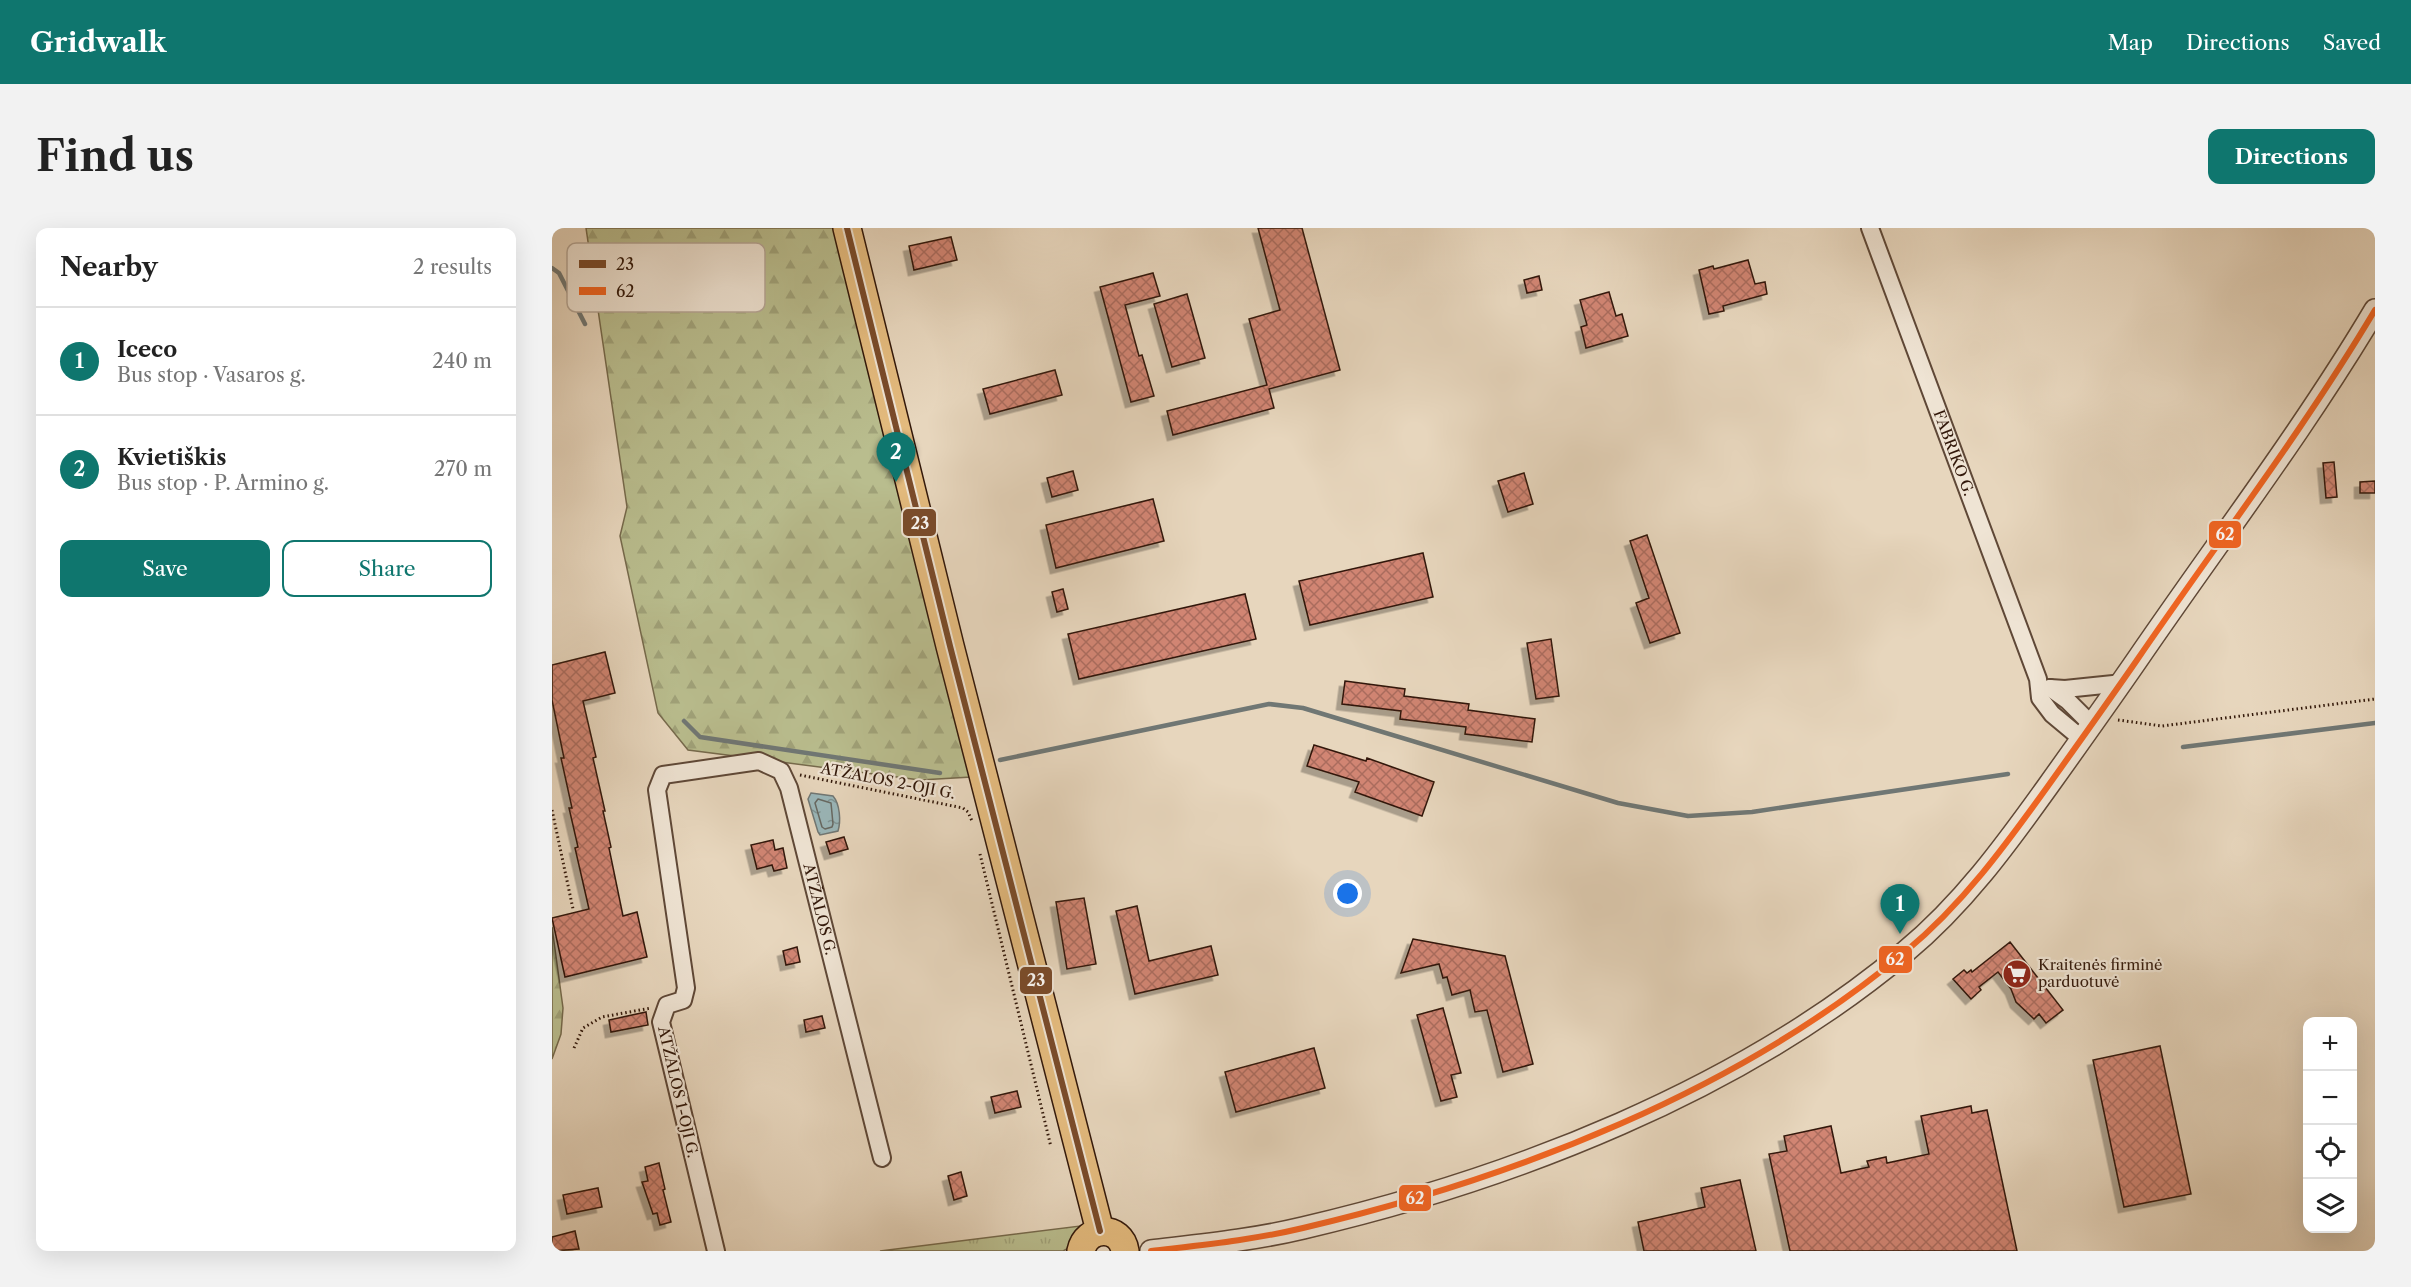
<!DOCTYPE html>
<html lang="en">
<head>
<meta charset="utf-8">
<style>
	body { margin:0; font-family:"Libre Caslon Text",serif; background:#f2f2f2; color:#222 }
	.controls { position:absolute; right:18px; bottom:18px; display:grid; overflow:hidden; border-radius:12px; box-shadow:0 6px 24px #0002 }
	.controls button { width:54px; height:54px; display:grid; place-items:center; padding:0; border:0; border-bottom:2px solid #e0e0e0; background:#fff; color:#222; font:30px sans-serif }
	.you { position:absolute; left:796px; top:666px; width:21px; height:21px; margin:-15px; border:4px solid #fff; border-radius:50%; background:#1a73e8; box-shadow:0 0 0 9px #1a73e833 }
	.badge { display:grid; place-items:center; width:39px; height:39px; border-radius:50%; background:#0f766e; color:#fff; font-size:20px; font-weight:700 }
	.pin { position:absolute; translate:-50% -50px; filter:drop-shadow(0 2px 3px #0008) }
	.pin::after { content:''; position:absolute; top:32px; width:21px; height:18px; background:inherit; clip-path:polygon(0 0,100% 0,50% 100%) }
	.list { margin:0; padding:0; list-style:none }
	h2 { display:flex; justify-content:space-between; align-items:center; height:78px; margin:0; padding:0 24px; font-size:26px }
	h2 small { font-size:20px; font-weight:400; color:#767676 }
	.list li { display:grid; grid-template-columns:39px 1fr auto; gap:18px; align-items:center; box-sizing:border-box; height:108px; padding:0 24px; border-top:2px solid #e0e0e0 }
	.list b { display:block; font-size:22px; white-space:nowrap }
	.list p { margin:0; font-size:20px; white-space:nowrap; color:#767676 }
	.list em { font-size:20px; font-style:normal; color:#767676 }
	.actions { display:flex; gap:12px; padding:18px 24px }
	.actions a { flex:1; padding:14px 0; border:2px solid #0f766e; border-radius:12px; text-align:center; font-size:21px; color:#0f766e }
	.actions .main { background:#0f766e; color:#fff }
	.icon { flex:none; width:33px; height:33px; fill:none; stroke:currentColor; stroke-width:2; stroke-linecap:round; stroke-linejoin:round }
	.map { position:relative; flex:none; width:1823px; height:1023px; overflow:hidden; border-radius:12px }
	header { display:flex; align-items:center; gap:36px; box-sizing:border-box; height:84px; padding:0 30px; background:#0f766e; color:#fff }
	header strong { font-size:28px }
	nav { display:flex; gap:33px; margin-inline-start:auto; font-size:21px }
	.intro { display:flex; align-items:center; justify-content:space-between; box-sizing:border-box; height:144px; padding:0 36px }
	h1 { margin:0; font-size:42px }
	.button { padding:15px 27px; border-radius:12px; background:#0f766e; color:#fff; font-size:21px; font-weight:700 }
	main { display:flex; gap:36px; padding:0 36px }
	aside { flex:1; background:#fff; border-radius:12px; box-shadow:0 6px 24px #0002 }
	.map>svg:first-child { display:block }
	.grass { fill:url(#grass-tufts); stroke:#766a4c; stroke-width:1.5 }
	.forest { fill:url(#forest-firs); stroke:#766a4c; stroke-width:1.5 }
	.water { fill:url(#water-ripples); stroke:#707774; stroke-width:1.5 }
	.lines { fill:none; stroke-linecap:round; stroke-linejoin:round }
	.shore { stroke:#666862; stroke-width:1.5 }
	.stream { stroke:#707774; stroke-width:4.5 }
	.building { fill:url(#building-cross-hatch); stroke:#32180a; stroke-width:1.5; filter:url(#shadow) }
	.minor-casing { stroke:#5f4837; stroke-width:20 }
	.tertiary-casing { stroke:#5f4837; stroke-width:24 }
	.primary-casing { stroke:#32180a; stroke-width:30 }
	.path { stroke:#32180a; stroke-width:3; stroke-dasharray:1.5 3; stroke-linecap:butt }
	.minor { stroke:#efe4d4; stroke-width:16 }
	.tertiary { stroke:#efe4d4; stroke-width:21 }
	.primary { stroke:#e4bb7e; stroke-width:27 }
	.bus-1-casing { stroke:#efe4d4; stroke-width:10 }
	.bus-2-casing { stroke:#efe4d4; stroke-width:10 }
	.bus-1 { stroke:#7a4b2a; stroke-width:6 }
	.bus-2 { stroke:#f26522; stroke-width:6 }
	.labels { text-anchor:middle; stroke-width:4.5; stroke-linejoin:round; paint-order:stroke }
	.street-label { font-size:15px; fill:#32180a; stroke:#efe4d4 }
	.poi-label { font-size:15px; fill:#32180a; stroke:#efe4d4; text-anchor:start }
	.key { fill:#efe4d4; stroke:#b6a797; stroke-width:1.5 }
	.key-label { font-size:16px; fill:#32180a }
	.line-badge { stroke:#efe4d4; stroke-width:2 }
	.badge-label { font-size:16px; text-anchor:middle; font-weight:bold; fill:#fff }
</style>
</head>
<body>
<header>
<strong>Gridwalk</strong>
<nav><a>Map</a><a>Directions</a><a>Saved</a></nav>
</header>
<div class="intro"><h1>Find us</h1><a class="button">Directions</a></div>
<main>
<aside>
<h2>Nearby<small>2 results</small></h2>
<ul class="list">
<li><span class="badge">1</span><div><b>Iceco</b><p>Bus stop · Vasaros g.</p></div><em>240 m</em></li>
<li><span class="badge">2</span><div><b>Kvietiškis</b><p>Bus stop · P. Armino g.</p></div><em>270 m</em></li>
</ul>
<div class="actions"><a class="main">Save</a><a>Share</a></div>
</aside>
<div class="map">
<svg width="1823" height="1023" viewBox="0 0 1823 1023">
	<defs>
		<pattern id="grass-tufts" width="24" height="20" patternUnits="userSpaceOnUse" patternTransform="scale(1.5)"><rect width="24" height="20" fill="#b9bd8e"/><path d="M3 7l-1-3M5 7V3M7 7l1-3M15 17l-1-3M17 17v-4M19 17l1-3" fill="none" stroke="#a0a279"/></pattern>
		<pattern id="forest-firs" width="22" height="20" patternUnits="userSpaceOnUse" patternTransform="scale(1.5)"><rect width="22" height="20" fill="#b9bd8e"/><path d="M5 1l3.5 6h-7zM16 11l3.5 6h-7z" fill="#a0a279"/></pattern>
		<pattern id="water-ripples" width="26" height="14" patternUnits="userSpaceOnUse" patternTransform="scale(1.5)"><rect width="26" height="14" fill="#9ab7ba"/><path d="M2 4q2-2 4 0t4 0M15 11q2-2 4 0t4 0" fill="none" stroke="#7e9495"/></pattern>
		<pattern id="building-cross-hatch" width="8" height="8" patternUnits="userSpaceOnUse" patternTransform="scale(1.5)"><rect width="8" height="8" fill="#d18573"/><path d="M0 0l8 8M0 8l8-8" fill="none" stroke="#aa6c5d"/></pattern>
		<filter id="shadow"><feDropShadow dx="-5.5" dy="5.5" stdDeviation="0" flood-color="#0004"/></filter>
	</defs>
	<rect width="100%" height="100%" fill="#e7d6bd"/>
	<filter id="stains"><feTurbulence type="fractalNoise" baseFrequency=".00333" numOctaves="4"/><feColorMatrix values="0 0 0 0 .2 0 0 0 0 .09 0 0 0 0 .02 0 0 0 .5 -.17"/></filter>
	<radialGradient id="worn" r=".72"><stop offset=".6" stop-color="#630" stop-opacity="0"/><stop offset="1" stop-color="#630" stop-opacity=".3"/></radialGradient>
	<!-- grass -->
	<path class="grass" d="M528,998c-2,11 -5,20 -17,25h-183z"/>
	<!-- forest -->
	<path class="forest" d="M34,0h247l138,549 -51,3 -232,-30 -30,-37 -38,-177 7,-29z
		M0,699l11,81 -2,26 -9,25z"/>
	<!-- water -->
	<path class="water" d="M259,565l22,3c7,8 8,25 5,35l-18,4 -2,-3 -10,-33z"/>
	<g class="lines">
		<!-- shore -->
		<path class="shore" d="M266,571l13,4 2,21 -1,3 -7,2 -3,-2 -7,-24z"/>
		<!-- stream -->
		<path class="stream" d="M0,40l7,5 26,51
			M132,493l16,16 240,36
			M1631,519l192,-24
			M448,532l269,-56 34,4 315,95 70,13 64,-4 256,-38"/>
	</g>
	<!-- building -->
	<path class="building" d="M706,0h44l38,142 -71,19 5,19 -101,27 -6,-24 100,-26 -18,-66 31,-9z
		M399,9l6,23 -43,10 -5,-24z
		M1196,32l7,24 10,-2 2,12 -44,12 1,5 -15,3 -10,-44 14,-4 1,3z
		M601,45l7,23 -35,9 14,51 3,-1 12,41 -23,6 -31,-115z
		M987,48l3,14 -15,3 -3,-13z
		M1057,64l7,24 6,-2 6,22 -42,12 -5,-21 6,-2 -7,-25z
		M635,66l18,64 -33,9 -18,-63z
		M503,142l7,25 -72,19 -7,-25z
		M1782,234l3,35 -11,1 -3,-35z
		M521,243l5,19 -26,7 -5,-19z
		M972,245l9,31 -25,8 -10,-31z
		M1823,253v12h-15v-11z
		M601,271l11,42 -108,27 -10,-43z
		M1095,307l33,98 -30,10 -14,-40 13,-5 -19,-57z
		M871,325l10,44 -123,28 -11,-44z
		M511,361l5,20 -11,3 -5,-20z
		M693,366l11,45 -177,40 -11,-45z
		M999,411l8,57 -23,3 -9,-56z
		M53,424l10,41 -32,8 13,56 -3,1 12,53h-2l8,36 -2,1 14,68 14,-4 10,45 -82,20 -13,-59 37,-9 -14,-61 3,-1 -9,-39h3l-11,-50h3l-12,-58v-35z
		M793,453l60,8 -1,7 65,8 -1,6 67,9 -3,23 -67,-8 1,-7 -66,-8 1,-8 -59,-7z
		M762,517l52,16 1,-3 67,24 -12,34 -67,-24 4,-10 -52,-16z
		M292,609l4,12 -18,5 -4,-12z
		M221,612l2,10 8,-2 4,20 -13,3 -2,-6 -15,4 -6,-24z
		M532,670l12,66 -29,5 -11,-67z
		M585,678l12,55 62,-15 7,29 -83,19 -19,-83z
		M861,711l92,17 28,108 -30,8 -16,-62 -12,2 -5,-22 -18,5 -5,-18 -4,1 -4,-14 -38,9z
		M1458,714l53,68 -17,13 -7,-9 -5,5 -18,-17 -5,-13 -13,-17 -19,15 2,3 -10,9 -18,-20 11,-9 3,3 4,-3 1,2z
		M245,719l3,15 -14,3 -3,-14z
		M891,780l18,65 -10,2 6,22 -16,4 -24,-86z
		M94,784l2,13 -37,7 -2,-12z
		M270,788l3,12 -19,4 -2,-12z
		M1608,818l31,148 -67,13 -31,-147z
		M762,820l11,40 -89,24 -11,-40z
		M465,863l4,16 -26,6 -4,-16z
		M1419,878l1,7 15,-3 30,141h-227l-21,-97 18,-3 -3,-15 47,-10 10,47 28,-6 -2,-6 19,-4 1,6 42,-9 -8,-38z
		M107,935l6,26 -2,1 8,32 -11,3 -3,-12 -4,1 -11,-32 6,-1 -3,-14z
		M409,944l6,24 -13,4 -6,-24z
		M1188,952l16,71h-112l-6,-29 67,-15 -4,-19z
		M46,960l4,19 -35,7 -4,-19z
		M23,1003l4,18 -27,2v-14z"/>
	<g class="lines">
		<!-- minor casing -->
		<g class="minor-casing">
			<g id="minor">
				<path id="s1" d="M1318,0l168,451 2,19 12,16 30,25"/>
				<path d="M1498,460l15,1 58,-6"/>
				<path d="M1498,460l18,13 24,24"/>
				<path id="s2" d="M164,1023l-55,-229 6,-17 16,-5 3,-12 -29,-198 6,-15 96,-14 22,10 8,17 93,370"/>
			</g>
		</g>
		<!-- tertiary casing -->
		<g class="tertiary-casing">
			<path id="tertiary" d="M599,1023c50,-6 102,-11 152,-23 210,-49 436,-137 602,-276 57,-47 100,-106 143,-166 30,-42 60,-84 89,-126 80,-117 166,-229 238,-350"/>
		</g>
		<!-- primary casing -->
		<g class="primary-casing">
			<path id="primary" d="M295,0l103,418 150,585
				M529,1023c5,-25 40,-27 44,0"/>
		</g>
		<!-- path -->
		<path class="path" d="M1566,492l44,6 213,-27
			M248,547l163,33 5,4 4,9
			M0,582l21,99
			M428,626l71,293
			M22,820l9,-20 19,-11 49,-9"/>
		<!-- minor -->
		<use href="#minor" class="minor"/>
		<!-- tertiary -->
		<use href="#tertiary" class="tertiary"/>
		<!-- primary -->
		<use href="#primary" class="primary"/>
		<!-- bus-1 casing -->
		<g class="bus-1-casing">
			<path id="bus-1" d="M295,0l103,418 150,585"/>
		</g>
		<!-- bus-2 casing -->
		<g class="bus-2-casing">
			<path id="bus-2" d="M599,1023c50,-6 102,-11 152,-23 210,-49 436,-137 602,-276 57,-47 100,-106 143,-166 30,-42 60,-84 89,-126 80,-117 166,-229 238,-350"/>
		</g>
		<!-- bus-1 -->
		<use href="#bus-1" class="bus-1"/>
		<!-- bus-2 -->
		<use href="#bus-2" class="bus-2"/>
	</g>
	<!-- icons -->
	<defs>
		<g id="supermarket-disc" transform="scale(1.5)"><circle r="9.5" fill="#8f2418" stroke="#efe4d4"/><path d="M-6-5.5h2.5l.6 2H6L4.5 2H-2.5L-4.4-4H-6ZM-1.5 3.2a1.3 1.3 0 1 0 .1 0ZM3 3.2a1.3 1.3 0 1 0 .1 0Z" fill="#fff"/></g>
	</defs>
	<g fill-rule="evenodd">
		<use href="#supermarket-disc" x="1465" y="746"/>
	</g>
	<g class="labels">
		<!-- street labels -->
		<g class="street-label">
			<text dy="5" stroke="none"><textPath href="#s1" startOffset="240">FABRIKO G.</textPath></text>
			<text transform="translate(336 553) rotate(11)" y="5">ATŽALOS 2-OJI G.</text>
			<text dy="5" stroke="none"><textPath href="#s2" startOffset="764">ATŽALOS G.</textPath></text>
			<text transform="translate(126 864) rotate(77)" y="5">ATŽALOS 1-OJI G.</text>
		</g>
		<!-- poi labels -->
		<g class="poi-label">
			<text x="1486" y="742">Kraitenės firminė<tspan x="1486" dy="17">parduotuvė</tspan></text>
		</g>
	</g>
	<!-- legend -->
	<rect x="15" y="15" width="198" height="69" rx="9" class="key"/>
	<rect x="27" y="32" width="27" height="8" fill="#7a4b2a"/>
	<rect x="27" y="59" width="27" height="8" fill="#f26522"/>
	<g class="key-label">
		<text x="64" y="42">23</text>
		<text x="64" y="69">62</text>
	</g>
	<g class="line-badge">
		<rect x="350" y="280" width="35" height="29" rx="6" fill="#7a4b2a"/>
		<rect x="1656" y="292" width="34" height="29" rx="6" fill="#f26522"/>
		<rect x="1326" y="717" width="35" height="29" rx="6" fill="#f26522"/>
		<rect x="467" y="738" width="34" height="29" rx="6" fill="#7a4b2a"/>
		<rect x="846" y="956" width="34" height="28" rx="6" fill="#f26522"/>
	</g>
	<g class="badge-label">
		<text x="368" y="301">23</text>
		<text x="1673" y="312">62</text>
		<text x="1343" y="737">62</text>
		<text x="484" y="758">23</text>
		<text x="863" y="976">62</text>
	</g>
	<rect width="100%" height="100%" filter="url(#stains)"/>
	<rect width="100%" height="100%" fill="url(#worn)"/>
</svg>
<div class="controls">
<button>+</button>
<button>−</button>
<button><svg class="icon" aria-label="locate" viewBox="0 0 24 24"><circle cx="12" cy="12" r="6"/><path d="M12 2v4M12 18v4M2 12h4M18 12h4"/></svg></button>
<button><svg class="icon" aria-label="layers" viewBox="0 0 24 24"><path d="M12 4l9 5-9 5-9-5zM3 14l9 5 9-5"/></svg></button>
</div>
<div class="you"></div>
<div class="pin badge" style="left:1348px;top:706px">1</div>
<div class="pin badge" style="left:344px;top:254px">2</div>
</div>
</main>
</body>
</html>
